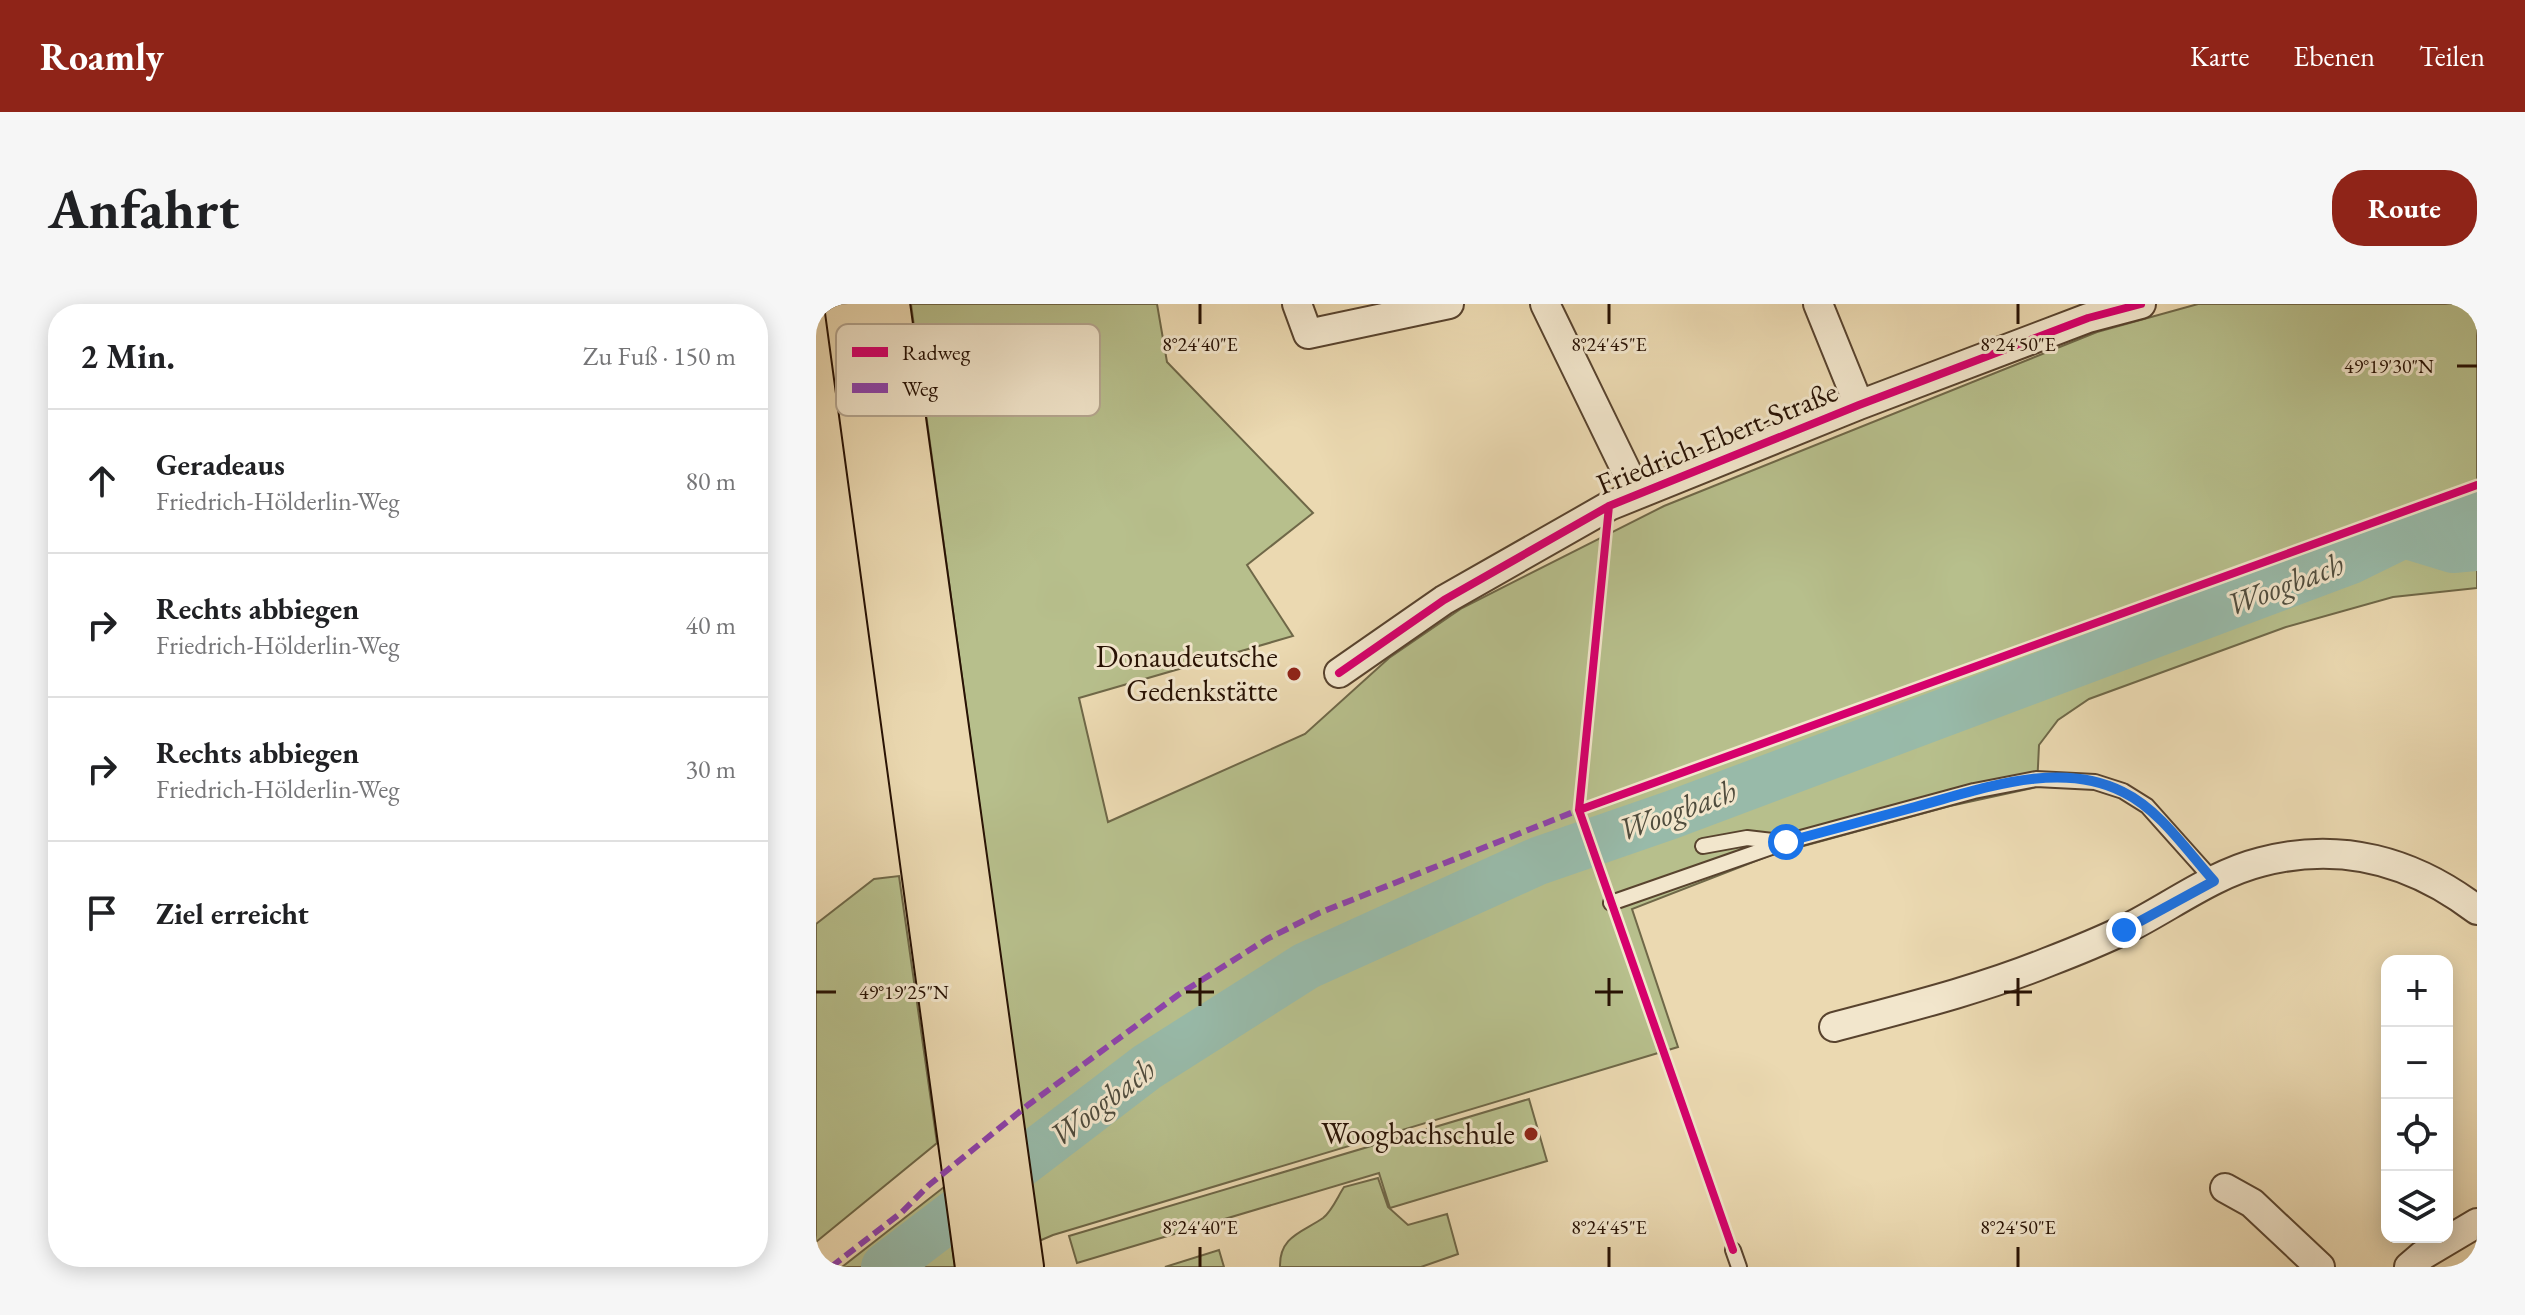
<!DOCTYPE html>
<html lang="de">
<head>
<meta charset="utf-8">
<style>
	body { margin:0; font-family:"EB Garamond",serif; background:#f6f6f6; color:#202124 }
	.controls { position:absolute; right:24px; bottom:24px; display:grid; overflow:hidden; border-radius:16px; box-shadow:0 4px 20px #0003 }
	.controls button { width:72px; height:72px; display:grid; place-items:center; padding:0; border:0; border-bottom:2px solid #e0e0e0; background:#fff; color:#202124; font:40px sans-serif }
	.stop { position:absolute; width:24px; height:24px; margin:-18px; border:6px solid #1a73e8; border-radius:50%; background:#fff }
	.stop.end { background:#1a73e8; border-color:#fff; box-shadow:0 2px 8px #0008 }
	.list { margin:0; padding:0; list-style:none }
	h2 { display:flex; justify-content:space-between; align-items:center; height:104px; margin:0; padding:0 32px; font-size:34px }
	h2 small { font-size:26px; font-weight:400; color:#757577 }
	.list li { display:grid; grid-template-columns:52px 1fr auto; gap:24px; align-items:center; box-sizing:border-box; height:144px; padding:0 32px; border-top:2px solid #e0e0e0 }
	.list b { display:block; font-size:30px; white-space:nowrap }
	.list p { margin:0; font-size:26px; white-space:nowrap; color:#757577 }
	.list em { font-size:26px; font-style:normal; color:#757577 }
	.icon { flex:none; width:44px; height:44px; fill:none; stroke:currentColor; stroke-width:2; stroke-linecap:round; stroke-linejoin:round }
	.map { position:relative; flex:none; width:1661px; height:963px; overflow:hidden; border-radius:32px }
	header { display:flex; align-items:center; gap:48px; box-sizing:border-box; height:112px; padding:0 40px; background:#8f2418; color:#fff }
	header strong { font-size:38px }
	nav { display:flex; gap:44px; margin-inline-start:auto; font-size:28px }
	.intro { display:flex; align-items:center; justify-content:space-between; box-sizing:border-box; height:192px; padding:0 48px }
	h1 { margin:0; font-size:56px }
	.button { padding:20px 36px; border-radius:32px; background:#8f2418; color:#fff; font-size:28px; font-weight:700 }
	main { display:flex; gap:48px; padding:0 48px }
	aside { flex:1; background:#fff; border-radius:32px; box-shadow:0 4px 20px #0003 }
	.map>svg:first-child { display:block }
	.green { fill:#b7bf8c; stroke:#6f6848; stroke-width:2 }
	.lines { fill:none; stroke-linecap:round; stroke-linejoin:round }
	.stream { stroke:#6b7667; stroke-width:8 }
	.river { stroke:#98baa9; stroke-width:48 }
	.service-casing { stroke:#58432e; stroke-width:18 }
	.minor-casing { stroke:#58432e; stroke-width:32 }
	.trunk-casing { stroke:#271103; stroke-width:48 }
	.service { stroke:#f2e6cc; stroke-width:14 }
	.minor { stroke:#f2e6cc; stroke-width:28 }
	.trunk { stroke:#ebd9b1; stroke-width:44 }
	.quiet { stroke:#8e44ad; stroke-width:6; stroke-dasharray:12 6; stroke-linecap:butt }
	.cycleway-casing { stroke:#f2e6cc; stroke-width:13 }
	.cycleway { stroke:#d6006c; stroke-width:8 }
	.route { stroke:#1a73e8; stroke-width:10 }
	.ticks { fill:none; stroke:#271103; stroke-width:3 }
	.poi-dot { fill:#8f2418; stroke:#f2e6cc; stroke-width:3 }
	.labels { text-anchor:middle; stroke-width:6; stroke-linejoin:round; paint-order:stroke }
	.street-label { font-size:30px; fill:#271103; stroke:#f2e6cc }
	.poi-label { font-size:30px; fill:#271103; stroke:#f2e6cc; text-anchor:end }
	.water-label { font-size:32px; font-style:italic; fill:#4f4c3d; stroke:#f2e6cc }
	.key { fill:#f2e6cc; stroke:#b5a690; stroke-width:2 }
	.key-label { font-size:22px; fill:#271103 }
	.ticks-label { font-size:20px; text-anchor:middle; fill:#271103; stroke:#f2e6cc; stroke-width:6; stroke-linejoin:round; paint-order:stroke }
</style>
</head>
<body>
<header>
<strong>Roamly</strong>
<nav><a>Karte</a><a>Ebenen</a><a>Teilen</a></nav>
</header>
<div class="intro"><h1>Anfahrt</h1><a class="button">Route</a></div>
<main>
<aside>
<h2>2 Min.<small>Zu Fuß · 150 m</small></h2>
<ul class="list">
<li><svg class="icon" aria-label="ahead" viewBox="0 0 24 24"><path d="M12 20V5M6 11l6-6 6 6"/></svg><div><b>Geradeaus</b><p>Friedrich-Hölderlin-Weg</p></div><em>80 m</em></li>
<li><svg class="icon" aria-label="right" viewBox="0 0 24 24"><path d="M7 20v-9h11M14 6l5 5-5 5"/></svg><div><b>Rechts abbiegen</b><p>Friedrich-Hölderlin-Weg</p></div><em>40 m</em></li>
<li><svg class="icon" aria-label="right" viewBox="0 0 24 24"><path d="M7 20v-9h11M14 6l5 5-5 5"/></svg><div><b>Rechts abbiegen</b><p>Friedrich-Hölderlin-Weg</p></div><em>30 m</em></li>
<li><svg class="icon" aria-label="arrive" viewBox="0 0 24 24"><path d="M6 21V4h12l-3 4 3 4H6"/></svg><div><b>Ziel erreicht</b></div></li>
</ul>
</aside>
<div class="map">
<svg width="1661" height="963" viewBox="0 0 1661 963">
	<rect width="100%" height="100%" fill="#ebd9b1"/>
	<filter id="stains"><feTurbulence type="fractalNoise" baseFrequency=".0025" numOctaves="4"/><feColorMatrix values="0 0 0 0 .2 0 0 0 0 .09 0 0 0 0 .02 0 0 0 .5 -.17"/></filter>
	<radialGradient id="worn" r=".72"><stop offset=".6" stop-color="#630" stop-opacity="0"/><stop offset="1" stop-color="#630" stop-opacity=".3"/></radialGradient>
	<!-- green -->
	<path class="green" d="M95,0h246l10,58 146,151 -66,52 46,71 -214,62 29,124 197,-88 84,-76 73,-50 202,-102 433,-174 101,-28h279v284l-84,9 -107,30 -197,72 -31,21 -19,25 -2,42 -87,19 -179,49 -139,54 46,138 -625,188 -14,6z
		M83,572l38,267 -121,99v-318l58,-45z
		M713,795l18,62 -157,47 -11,-35 -302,90 -8,-27z
		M562,874l10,29 20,18 39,-11 11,40 -37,13h-141c-1,-31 23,-35 43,-49 9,-7 15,-22 21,-31z
		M128,883l11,80h-113z
		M403,946l5,17h-59z"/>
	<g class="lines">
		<!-- stream -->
		<path class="stream" d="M849,531l6,-20"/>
		<!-- river -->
		<path class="river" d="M1588,230l49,15 24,-2
			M69,963l262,-200 159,-101 232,-105 133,-46 680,-255 53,-26 73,-26"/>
		<!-- service casing -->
		<g class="service-casing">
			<path id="service" d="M887,542l44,-8 35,4
				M795,599l175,-61 188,-51 62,-12 59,3 28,9 24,15 67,75
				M917,946l6,17"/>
		</g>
		<!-- minor casing -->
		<g class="minor-casing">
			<path id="minor" d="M481,0l11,30 141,-30
				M729,0l92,189
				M1002,0l41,101
				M523,369l105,-73 165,-94 250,-101 229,-87 53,-14
				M1018,723c71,-19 145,-37 214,-65 26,-10 53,-21 78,-33 44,-22 87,-55 135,-67 79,-21 152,-1 216,48
				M1409,884l27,15 68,64
				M1593,963l14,-12 54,-32"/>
		</g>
		<!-- trunk casing -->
		<g class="trunk-casing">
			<path id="trunk" d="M31,0l131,963
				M71,0l134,963"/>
		</g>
		<!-- service -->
		<use href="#service" class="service"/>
		<!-- minor -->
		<use href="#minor" class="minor"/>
		<!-- trunk -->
		<use href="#trunk" class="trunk"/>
		<!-- quiet -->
		<path class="quiet" d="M15,963l71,-55 27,-27 99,-80 150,-110 89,-56 52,-26 267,-106"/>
		<!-- cycleway casing -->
		<g class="cycleway-casing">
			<path id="cycleway" d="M793,202l-30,304 154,440
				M523,369l105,-73 165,-94 250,-101 229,-87 53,-14
				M763,506l898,-325"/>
		</g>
		<!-- cycleway -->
		<use href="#cycleway" class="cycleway"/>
	</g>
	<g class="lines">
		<!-- route -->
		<path class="route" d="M970,538c43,-12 86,-23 129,-35 64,-17 144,-48 208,-15 37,18 64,59 91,89l-90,49"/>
	</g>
	<!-- ticks -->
	<path class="ticks" d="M384,0v20M793,0v20M1202,0v20M1641,62h20M384,674v28M793,674v28M1202,674v28M0,688h20M370,688h28M779,688h28M1188,688h28M384,943v20M793,943v20M1202,943v20"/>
	<!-- markers -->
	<g class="poi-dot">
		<circle cx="478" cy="370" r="8"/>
		<circle cx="715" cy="830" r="8"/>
	</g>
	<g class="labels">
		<!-- street labels -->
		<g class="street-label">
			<text transform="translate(901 134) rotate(-22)" y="10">Friedrich-Ebert-Straße</text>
		</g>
		<!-- poi labels -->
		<g class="poi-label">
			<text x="462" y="363">Donaudeutsche<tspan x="462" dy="34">Gedenkstätte</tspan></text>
			<text x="699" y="840">Woogbachschule</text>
		</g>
		<!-- water labels -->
		<g class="water-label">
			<text transform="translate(1469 280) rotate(-21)" y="11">Woogbach</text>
			<text transform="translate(861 506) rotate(-20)" y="11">Woogbach</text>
			<text transform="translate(286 798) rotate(-37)" y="11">Woogbach</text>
		</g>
	</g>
	<!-- legend -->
	<rect x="20" y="20" width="264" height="92" rx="12" class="key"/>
	<rect x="36" y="43" width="36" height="10" fill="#d6006c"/>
	<rect x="36" y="79" width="36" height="10" fill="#8e44ad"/>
	<g class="key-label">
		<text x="86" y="56">Radweg</text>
		<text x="86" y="92">Weg</text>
	</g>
	<g class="ticks-label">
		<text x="384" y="47">8°24'40"E</text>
		<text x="793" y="47">8°24'45"E</text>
		<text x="1202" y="47">8°24'50"E</text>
		<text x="1573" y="69">49°19'30"N</text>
		<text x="88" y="695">49°19'25"N</text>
		<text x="384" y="930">8°24'40"E</text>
		<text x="793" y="930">8°24'45"E</text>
		<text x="1202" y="930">8°24'50"E</text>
	</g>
	<rect width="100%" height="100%" filter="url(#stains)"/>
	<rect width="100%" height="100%" fill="url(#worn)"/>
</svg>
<div class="controls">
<button>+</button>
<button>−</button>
<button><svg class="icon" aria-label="locate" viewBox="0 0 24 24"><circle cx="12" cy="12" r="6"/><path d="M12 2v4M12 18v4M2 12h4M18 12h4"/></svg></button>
<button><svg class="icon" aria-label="layers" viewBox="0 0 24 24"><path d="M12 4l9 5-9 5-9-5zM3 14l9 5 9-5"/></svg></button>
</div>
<div class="stop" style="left:970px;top:538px"></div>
<div class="stop end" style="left:1308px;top:626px"></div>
</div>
</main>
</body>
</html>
